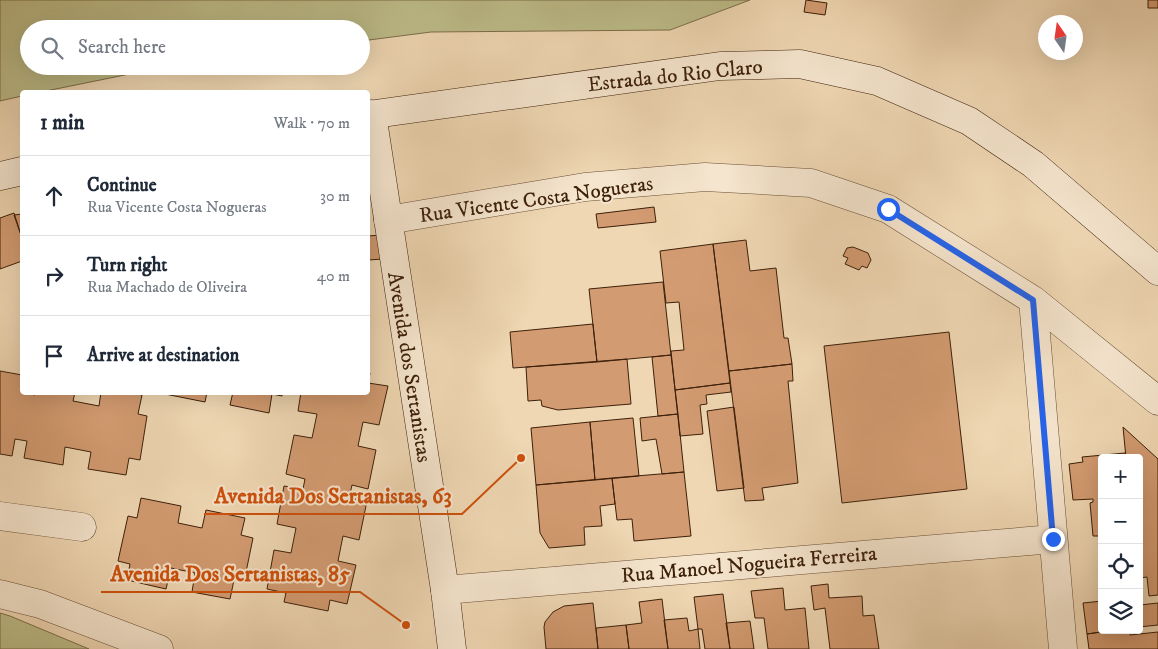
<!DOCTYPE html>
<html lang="en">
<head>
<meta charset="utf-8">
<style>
	body { margin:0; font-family:"IM FELL DW Pica",serif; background:#f2f2f3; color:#1f2937 }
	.controls { position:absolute; right:15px; bottom:15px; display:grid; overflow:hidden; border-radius:5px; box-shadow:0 5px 20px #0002 }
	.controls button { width:45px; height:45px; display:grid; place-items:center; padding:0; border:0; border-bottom:1px solid #e0e1e3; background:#fff; color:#1f2937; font:25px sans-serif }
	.compass { position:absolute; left:1038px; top:15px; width:45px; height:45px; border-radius:50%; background:#fff; box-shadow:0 5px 20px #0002; rotate:347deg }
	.stop { position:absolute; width:15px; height:15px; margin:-11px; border:4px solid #2563eb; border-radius:50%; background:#fff }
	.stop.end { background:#2563eb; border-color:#fff; box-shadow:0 1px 5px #0008 }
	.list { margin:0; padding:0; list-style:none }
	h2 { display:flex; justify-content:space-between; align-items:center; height:65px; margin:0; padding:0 20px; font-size:21px }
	h2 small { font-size:16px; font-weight:400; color:#747a83 }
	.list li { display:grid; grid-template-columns:32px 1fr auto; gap:15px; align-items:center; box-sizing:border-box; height:80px; padding:0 20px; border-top:1px solid #e0e1e3 }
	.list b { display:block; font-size:19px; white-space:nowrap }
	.list p { margin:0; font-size:16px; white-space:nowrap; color:#747a83 }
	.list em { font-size:16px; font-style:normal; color:#747a83 }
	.icon { flex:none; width:28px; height:28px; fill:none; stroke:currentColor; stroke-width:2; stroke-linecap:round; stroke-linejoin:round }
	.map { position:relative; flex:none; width:1158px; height:649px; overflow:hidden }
	.search { position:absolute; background:#fff; box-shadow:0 5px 20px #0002; left:20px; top:20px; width:350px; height:55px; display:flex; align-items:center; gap:12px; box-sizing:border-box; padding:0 18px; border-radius:28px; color:#747a83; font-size:19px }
	.panel { position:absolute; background:#fff; box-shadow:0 5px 20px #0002; left:20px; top:90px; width:350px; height:305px; border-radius:5px }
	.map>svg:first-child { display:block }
	.green { fill:#bdbd8a; stroke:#7d6e4a }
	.building { fill:#d39b71; stroke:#3d200a }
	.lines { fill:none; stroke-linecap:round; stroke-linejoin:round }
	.street-casing { stroke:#6a4e34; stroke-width:29 }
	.secondary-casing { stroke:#3d200a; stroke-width:29 }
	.street { stroke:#f5e5ce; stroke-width:28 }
	.secondary { stroke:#f5e5ce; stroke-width:28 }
	.route { stroke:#2563eb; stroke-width:6 }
	.labels { text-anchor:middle; stroke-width:4; stroke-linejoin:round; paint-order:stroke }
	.street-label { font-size:21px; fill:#3d200a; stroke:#f5e5ce }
	.leader { fill:none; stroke:#ce500c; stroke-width:2 }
	.callout-dot { fill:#ce500c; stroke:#f5e5ce; stroke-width:2 }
	.callout-label { font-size:22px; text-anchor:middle; font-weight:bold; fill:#ce500c; stroke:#f5e5ce; stroke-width:4; stroke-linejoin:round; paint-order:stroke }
</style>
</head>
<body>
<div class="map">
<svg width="1158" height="649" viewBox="0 0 1158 649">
	<rect width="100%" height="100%" fill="#efd7b3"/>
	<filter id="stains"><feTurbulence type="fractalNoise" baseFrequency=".004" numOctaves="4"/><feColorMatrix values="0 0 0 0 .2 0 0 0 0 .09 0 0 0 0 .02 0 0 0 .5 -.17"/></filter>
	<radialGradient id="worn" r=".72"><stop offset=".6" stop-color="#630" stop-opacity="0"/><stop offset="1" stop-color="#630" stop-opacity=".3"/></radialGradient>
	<!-- green -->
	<path class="green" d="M0,0h750l-80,30 -239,2 -70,9v-12h-332v37h140l-128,26h-19v4l-22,5z
		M0,613l10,3 79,33h-89z"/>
	<!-- building -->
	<path class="building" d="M806,0l21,3 -2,12 -21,-3z
		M1148,0h10v8h-10z
		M654,207l2,15 -58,6 -2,-14z
		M14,213l8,25v23l-22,8v-51z
		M22,214v24l-8,-23z
		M368,233v3l13,-1 2,24 -15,1z
		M746,240l4,31 26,-3 8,70h4l4,26 -63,7 -16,-127z
		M713,244l17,139 -55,7 -4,-39 13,-1 -5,-48 -13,1 -6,-52z
		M853,247l15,6 3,7 -4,8 -5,-2 -3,4 -14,-6 3,-6 -5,-2 4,-8z
		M663,282l8,73 -74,7 -8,-73z
		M593,324l4,38 -84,6 -3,-36z
		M949,332l18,157 -125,14 -18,-157z
		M671,355l7,59 -20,2 -6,-59z
		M627,359l4,45 -73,6 -16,-4 -1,-6 -13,1 -2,-34z
		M792,364l1,17h-5l10,102 -36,5 2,12 -19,1 -16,-130z
		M0,371l22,4v17l13,3 1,-3h39l-2,9 26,5 2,-14h26l15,3 -4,19 9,2 -7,44 -11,-2 -3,17 -38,-6 3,-17 -26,-5 -2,18 -39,-7 3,-17 -12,-2 -3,17 -12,-2z
		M368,373h2l-2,10 20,3 -9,39 -16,-3 -5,24 18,4 -8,39 -16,-4 -3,13 18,3 -8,39 -16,-4 -5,25 18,4 -9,39 -17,-4 -2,11 -44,-9 2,-9 -19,-4 7,-39 17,3 5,-25 -19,-4 7,-38 19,3 2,-10 -19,-5 8,-39 18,3 5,-24 -19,-3 3,-19h67z
		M730,383l1,9 -25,3 1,9 -7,1 3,29 -23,2 -5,-46z
		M166,392h41l-2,10 -40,-8z
		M233,392h50l-1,4 -10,-2 -3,19 -39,-8z
		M734,407l10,81 -27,3 -10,-80z
		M678,414l6,58 -22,2 -6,-35 -14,2 -2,-23z
		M633,418l6,58 -44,4 -5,-58z
		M590,422l5,58 -59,5 -5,-57z
		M1123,427l35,32v136l-9,1 -2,-19 -8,1v-120h-13z
		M1125,453l1,5h-24v89l-1,-11h-8l-3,-33 3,-1v-3l-20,1 -4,-36 14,-2 -1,-5z
		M684,472l7,64 -57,5 -2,-22 -15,1 -5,-42z
		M612,478l3,26 -15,2 2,20 -18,1 1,18 -36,3 -9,-15 -4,-48z
		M141,498l40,8 -3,17 24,5 4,-18 39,8 -4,17 12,3 -9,44 -10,-2 -4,19 -38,-7 3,-19 -24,-5 -5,21 -39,-9 3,-16 -12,-3 10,-45 9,2z
		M828,584l1,14 33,-2 1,20 11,-1 5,34h-49l-5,-41 -11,2 -3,-24z
		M783,588l2,22 20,-2 4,41h-41l-4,-31h-9l-4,-27z
		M723,594l7,55h-25l-3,-20h-4l-4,-32z
		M662,599l6,50h-39l-3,-24 16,-2 -3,-21z
		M1139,600l1,5 18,-2v22l-19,2z
		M1102,601v29h13l-28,4 -4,-31z
		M593,603l5,46h-52l-2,-22 1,-5 8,-10 11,-6z
		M687,618l2,13 9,-2 2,20h-32l-4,-29z
		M750,621l4,28h-24l-4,-26z
		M626,625l3,24h-31l-2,-21z
		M1115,630h15v5l28,-3v17h-69l-2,-15z"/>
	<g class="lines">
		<!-- street casing -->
		<g class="street-casing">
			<path id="street" d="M388,220l197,-33 120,-10 106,6 77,26 145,91 125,101
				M1033,300l30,349
				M0,516l82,11
				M445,590l608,-51
				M0,594l40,10 119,45"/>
		</g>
		<!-- secondary casing -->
		<g class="secondary-casing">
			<path id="secondary" d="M372,114l73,476 7,59
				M368,115l352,-49 80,-2 77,17 92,40 64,43 125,107
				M0,176l22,-5"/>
		</g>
		<!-- street -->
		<use href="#street" class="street"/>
		<!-- secondary -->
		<use href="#secondary" class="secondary"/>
	</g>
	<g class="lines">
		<!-- route -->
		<path class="route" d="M888,209l145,91 20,239"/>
	</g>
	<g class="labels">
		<!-- street labels -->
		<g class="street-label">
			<text transform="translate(675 75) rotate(-6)" y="7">Estrada do Rio Claro</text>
			<text transform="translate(536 199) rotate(-8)" y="7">Rua Vicente Costa Nogueras</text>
			<text transform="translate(410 367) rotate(81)" y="7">Avenida dos Sertanistas</text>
			<text transform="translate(749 564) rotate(-5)" y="7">Rua Manoel Nogueira Ferreira</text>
		</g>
	</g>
	<!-- callouts -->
	<path class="leader" d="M521 458L462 514H204M406 625L360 592H101"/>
	<g class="callout-dot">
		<circle cx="521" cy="458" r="5"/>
		<circle cx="406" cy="625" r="5"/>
	</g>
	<g class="callout-label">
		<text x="333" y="503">Avenida Dos Sertanistas, 63</text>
		<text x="230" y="581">Avenida Dos Sertanistas, 85</text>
	</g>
	<rect width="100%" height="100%" filter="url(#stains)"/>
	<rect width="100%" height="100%" fill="url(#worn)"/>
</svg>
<div class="controls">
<button>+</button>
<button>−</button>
<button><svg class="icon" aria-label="locate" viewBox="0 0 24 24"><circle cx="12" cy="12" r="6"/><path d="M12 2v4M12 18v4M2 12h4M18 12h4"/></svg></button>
<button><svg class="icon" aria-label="layers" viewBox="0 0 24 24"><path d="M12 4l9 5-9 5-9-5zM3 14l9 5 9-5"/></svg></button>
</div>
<svg class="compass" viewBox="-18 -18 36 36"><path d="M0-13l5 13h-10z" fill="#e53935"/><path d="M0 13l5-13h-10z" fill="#747a83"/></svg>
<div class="stop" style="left:888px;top:209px"></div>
<div class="stop end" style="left:1053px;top:539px"></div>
<div class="search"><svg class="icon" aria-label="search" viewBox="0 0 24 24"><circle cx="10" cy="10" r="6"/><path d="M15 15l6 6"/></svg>Search here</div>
<section class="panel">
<h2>1 min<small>Walk · 70 m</small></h2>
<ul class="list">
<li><svg class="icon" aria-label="ahead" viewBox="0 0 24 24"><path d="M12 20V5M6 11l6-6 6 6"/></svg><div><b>Continue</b><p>Rua Vicente Costa Nogueras</p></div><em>30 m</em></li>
<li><svg class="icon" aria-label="right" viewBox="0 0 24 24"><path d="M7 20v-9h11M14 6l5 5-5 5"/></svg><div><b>Turn right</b><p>Rua Machado de Oliveira</p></div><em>40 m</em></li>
<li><svg class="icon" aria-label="arrive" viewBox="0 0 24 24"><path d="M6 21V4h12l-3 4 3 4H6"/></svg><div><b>Arrive at destination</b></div></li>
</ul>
</section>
</div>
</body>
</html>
